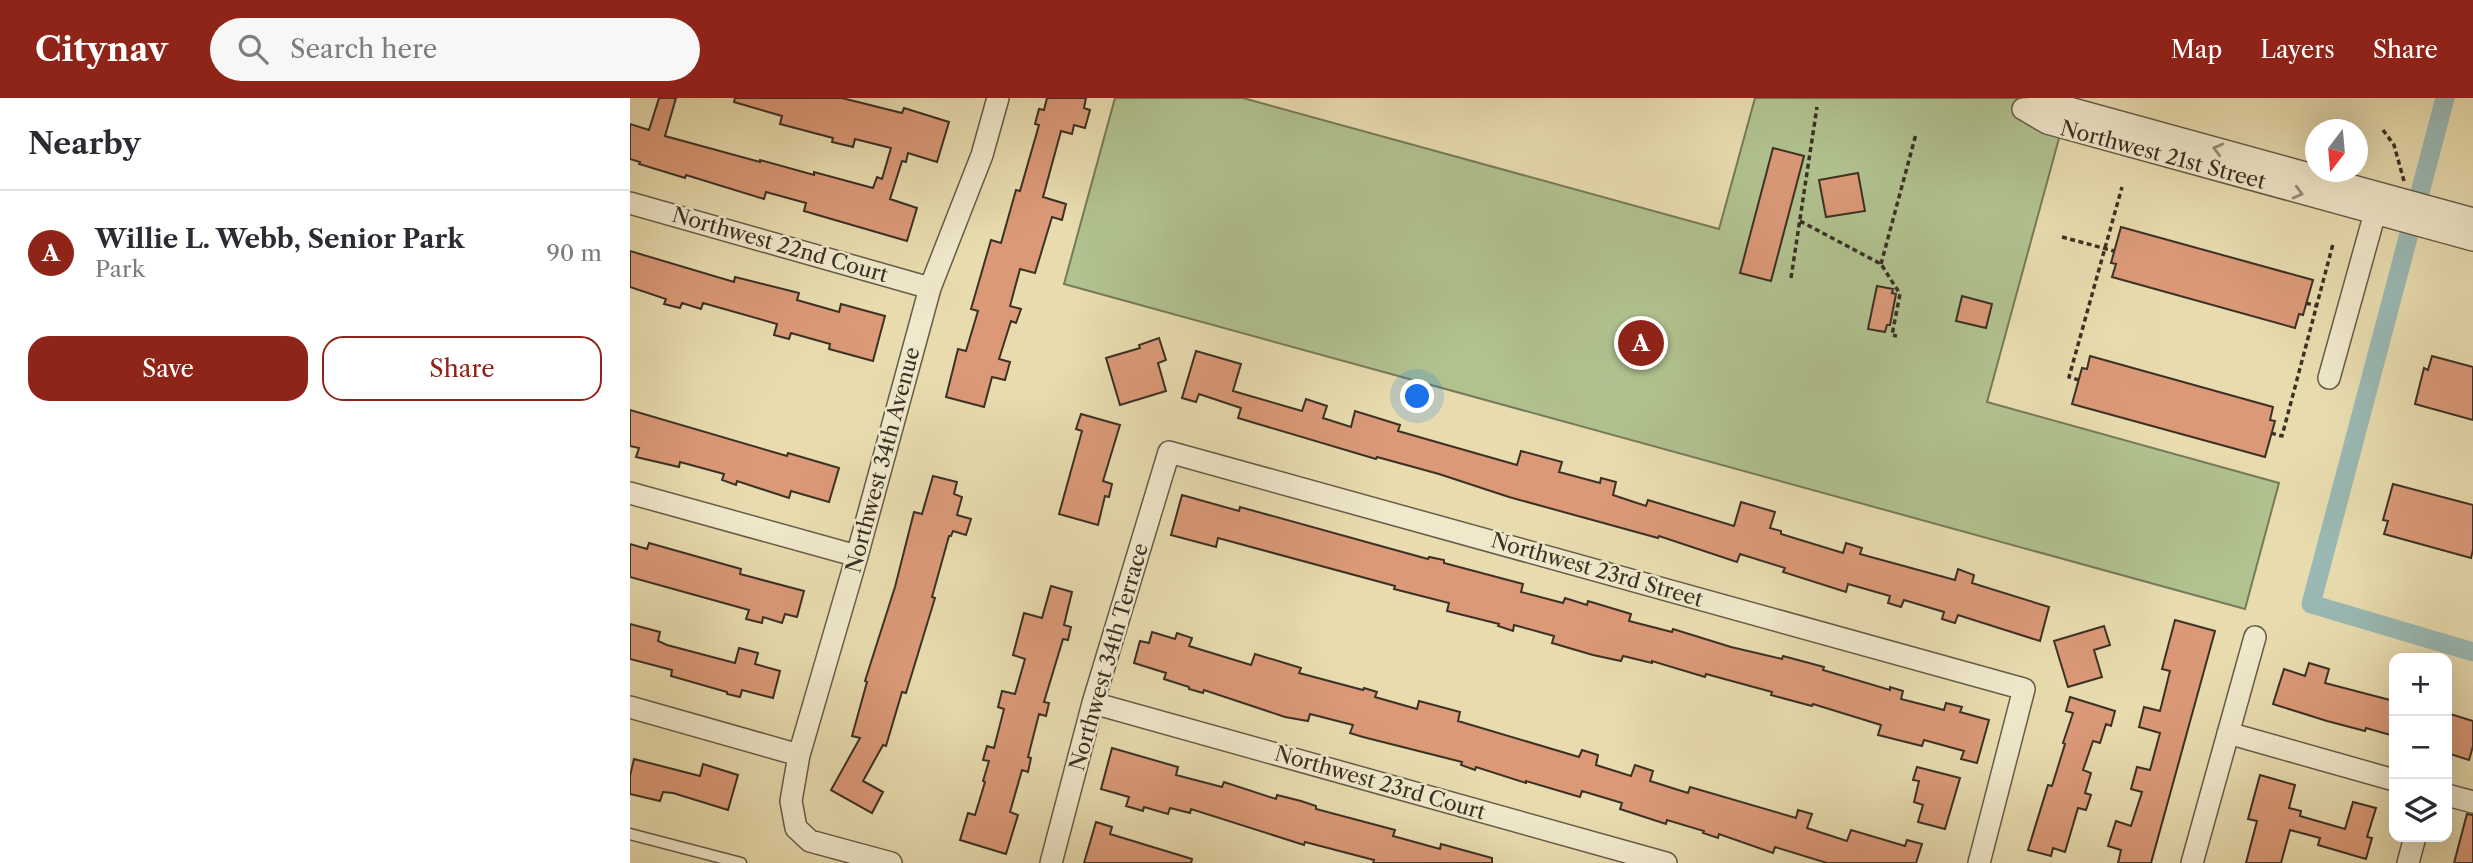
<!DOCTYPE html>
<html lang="en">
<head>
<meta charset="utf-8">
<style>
	body { margin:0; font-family:"Libre Caslon Text",serif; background:#f7f7f7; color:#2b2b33 }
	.controls { position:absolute; right:21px; bottom:21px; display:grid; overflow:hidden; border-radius:14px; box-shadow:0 7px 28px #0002 }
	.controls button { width:63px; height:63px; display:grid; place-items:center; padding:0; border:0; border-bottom:2px solid #e1e1e2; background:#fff; color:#2b2b33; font:35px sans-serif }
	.compass { position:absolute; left:1675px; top:21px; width:63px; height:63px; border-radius:50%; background:#fff; box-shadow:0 7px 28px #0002; rotate:196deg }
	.you { position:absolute; left:788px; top:299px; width:24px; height:24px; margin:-18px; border:5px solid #fff; border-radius:50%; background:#1a73e8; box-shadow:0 0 0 10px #1a73e833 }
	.badge { display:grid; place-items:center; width:46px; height:46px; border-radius:50%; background:#8f2418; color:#fff; font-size:23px; font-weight:700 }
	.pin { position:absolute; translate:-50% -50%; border:4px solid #fff; box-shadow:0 2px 7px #0006 }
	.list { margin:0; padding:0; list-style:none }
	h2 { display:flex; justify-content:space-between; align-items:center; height:91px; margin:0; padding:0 28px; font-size:30px }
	h2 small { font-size:23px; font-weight:400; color:#7c7c81 }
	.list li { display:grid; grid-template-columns:46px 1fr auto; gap:21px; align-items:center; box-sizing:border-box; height:126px; padding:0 28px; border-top:2px solid #e1e1e2 }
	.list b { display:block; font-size:26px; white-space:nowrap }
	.list p { margin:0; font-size:23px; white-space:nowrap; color:#7c7c81 }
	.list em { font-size:23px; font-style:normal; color:#7c7c81 }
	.actions { display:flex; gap:14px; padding:21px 28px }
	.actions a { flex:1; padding:16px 0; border:2px solid #8f2418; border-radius:21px; text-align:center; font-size:24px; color:#8f2418 }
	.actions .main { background:#8f2418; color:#fff }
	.icon { flex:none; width:38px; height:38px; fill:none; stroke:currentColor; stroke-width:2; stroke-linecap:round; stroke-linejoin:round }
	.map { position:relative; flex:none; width:1843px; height:765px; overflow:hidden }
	header { display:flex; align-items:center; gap:42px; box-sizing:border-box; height:98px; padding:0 35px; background:#8f2418; color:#fff }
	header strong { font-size:33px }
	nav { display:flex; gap:38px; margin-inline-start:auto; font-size:24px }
	.search { width:490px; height:63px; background:#f7f7f7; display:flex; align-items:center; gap:18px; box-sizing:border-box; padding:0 24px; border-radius:38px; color:#7c7c81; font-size:26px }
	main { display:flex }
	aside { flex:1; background:#fff }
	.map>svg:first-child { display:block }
	.green { fill:#b1c28f; stroke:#767a5a; stroke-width:2 }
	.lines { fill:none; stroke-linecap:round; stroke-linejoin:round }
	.canal { stroke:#9ab9b4; stroke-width:19 }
	.building { fill:#db9978; stroke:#3b3125; stroke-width:2 }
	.lane-casing { stroke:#665c48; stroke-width:13 }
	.street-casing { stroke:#665c48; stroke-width:24 }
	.path { stroke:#3b3125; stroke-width:3.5; stroke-dasharray:5 3.5; stroke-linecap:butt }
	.lane { stroke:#f0e8cb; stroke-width:10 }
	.street { stroke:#f0e8cb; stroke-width:21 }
	.oneway { stroke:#968c78 }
	.labels { text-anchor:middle; stroke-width:5; stroke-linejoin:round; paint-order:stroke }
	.street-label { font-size:21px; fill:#3b3125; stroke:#f0e8cb }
</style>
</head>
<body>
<header>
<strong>Citynav</strong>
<div class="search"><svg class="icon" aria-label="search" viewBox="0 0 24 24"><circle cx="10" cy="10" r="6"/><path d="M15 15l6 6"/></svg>Search here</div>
<nav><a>Map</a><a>Layers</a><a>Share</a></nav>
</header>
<main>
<aside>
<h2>Nearby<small></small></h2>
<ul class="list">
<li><span class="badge">A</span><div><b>Willie L. Webb, Senior Park</b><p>Park</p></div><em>90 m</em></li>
</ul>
<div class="actions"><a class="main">Save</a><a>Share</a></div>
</aside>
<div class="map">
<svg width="1843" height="765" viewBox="0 0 1843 765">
	<rect width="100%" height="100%" fill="#e8dcaf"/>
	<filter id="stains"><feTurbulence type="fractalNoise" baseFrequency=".00286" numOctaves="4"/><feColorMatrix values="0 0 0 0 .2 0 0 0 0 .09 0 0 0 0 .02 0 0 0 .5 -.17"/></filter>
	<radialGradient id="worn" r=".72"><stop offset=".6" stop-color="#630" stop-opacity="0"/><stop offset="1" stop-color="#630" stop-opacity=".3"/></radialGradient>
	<!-- green -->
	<path class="green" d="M485,0h128l476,131 36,-131h315l-83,304 292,81 -34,126 -1181,-325z"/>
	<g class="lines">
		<!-- canal -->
		<path class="canal" d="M1815,0l-134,506 162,48"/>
	</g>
	<!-- building -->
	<path class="building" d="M29,0h17l-11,38 95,26v-2l54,15v-3l59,16 4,-11 5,2 9,-31 -36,-9 -2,8 -21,-5 1,-4 -53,-14 2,-8 -48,-14 1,-4h107l60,15 2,-5 45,14 -12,40 -29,-9 -2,9 -4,-1 -12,38 27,9 -10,33 -103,-30 2,-8 -40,-11 -2,7 -78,-24 -1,3 -46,-14 1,-2 -10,-3v-35l19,6z
		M417,0h39l-2,10 6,2 -5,18 -11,-3 -2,9 -11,-3 -18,66 23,7 -4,16 -10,-3 -17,56 -15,-4 -10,37 11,3 -5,14 -5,-2 -12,38 11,3 -5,18 -13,-3 -8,30 -38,-10 12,-48 8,2 12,-40 -7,-2 20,-69 10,3 15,-53 4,1 19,-66 -4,-1 4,-15 5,1z
		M1143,50l31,8 -33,125 -31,-8z
		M1228,75l7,38 -39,6 -7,-37z
		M1491,129l192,53 -10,35 -4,-1 -4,14 -183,-51 4,-13 -5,-1z
		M0,153l104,31 1,-5 64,16 -2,7 42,12 2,-8 44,12 -12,45 -44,-12 1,-5 -39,-11 -2,6 -15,-4 3,-11 -74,-21 -2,6 -19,-6 -2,5 -16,-4 2,-5 -36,-12z
		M1247,188l16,3 -1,4 4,1 -6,31h-3l-2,7 -17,-3z
		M1332,198l30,8 -6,24 -30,-7z
		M529,240l7,22 -8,3 8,28 -46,14 -14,-47 34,-10 -1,-3z
		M566,253l45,13 -8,27 69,20 4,-12 21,7 -4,12 28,9 4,-16 45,14 -2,6 119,34 4,-14 41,11 -3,10 41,11 1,-5 15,4 -3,13 33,11 2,-6 86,26 7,-24 34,10 -5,16 11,3v3l62,19 3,-10 16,5 -2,6 95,26 3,-11 16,6 -2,8 77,24 -9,34 -82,-26 -3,8 -13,-4 2,-7 -40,-12 -3,7 -13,-4 2,-7 -42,-12 -2,8 -63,-20 2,-4 -45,-14 -3,8 -78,-26 -1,2 -149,-41 -70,-23 -62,-17 -1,2 -138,-41 3,-10 -42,-14 -3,8 -14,-4z
		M1460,258l183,51 -3,13 5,1 -10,36 -193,-53 10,-36 5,1z
		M1802,258l41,11v53l-58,-16 9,-36 4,2z
		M0,312l157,46 1,-3 51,15 -10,34 -38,-11 -2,7 -52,-17 -1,4 -14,-5 2,-6 -44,-12 -1,5 -43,-10 3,-9 -9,-2z
		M451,316l39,11 -17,56 9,3 -3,13 -4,-1 -7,29 -39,-11 23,-83 -6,-2z
		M303,378l24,6 -3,12 8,3 -5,18 14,4 -5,16 -13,-4 -2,5h-2l-17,61 3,1 -29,95 -4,-1 -16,54 -3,-1 -20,36 20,11 -11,21 -41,-23 29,-52 -8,-2 15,-54 -2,-1 30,-94 19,-75 8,2z
		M1763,386l80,21v45l-2,8 -87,-24 4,-13 -5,-1z
		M552,397l57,16 1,-4 148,41 40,11 1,-2 15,3v3l79,21 -2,8 42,11 2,-5 22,7 1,-4 43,13 -2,7 43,11 1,-3 58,18 51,12 1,-3 41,11 -1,3 67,20v-3l13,4 -2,8 43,11 2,-7 16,4 -2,5 29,8 -12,43 -16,-4 3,-8 -40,-11 -2,6 -44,-11 3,-10 -68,-21 -1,2 -41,-11 1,-3 -66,-18 -1,3 -53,-16v2l-29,-7 -2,5 -28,-6 -41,-12 2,-7 -40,-11 -1,6 -15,-5 1,-2 -52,-13 2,-8 -55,-14 1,-3 -177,-48 -2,9 -45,-12z
		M19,445l92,26 -1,5 64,17 -7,26 -12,-3 -3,9 -19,-6 -1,6 -16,-4 3,-9 -119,-33v-33l17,5z
		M421,488l21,6 -8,33 7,2 -3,13 -5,-1 -19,63 5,1 -3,13 -7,-2 -11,43 3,1 -3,14 -6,-2 -12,42 8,3 -12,39 -46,-14 8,-27 7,2 10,-33 -2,-1 6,-20 -6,-1 4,-14 7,2 10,-39 -6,-2 4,-16 13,3 10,-35 -12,-4 11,-42 18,5z
		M1545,522l40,11 -64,232h-33l3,-13 -13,-4 8,-25 15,5 11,-34 -11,-3 6,-22 13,3 10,-37 -21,-6 5,-20 16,4 10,-40 -8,-2z
		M0,526l30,8 -2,9 9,4 68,18 4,-15 19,5 -3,11 25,7 -7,27 -31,-8 -2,7 -13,-3v-2l-56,-16 1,-6 -42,-11z
		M1474,528l6,19 -16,5 8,27 -34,10 -14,-46z
		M522,534l23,7 2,-6 15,5 -3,8 62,19 4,-11 46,14 -2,5 64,17 1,-2 13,4 -2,5 42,12 2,-8 41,11 -2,9 121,36 3,-7 16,5 -2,10 35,11 4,-11 18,6 -3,10 38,12 2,-6 106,31 2,-8 14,4 -5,14 40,13 4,-11 54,16 2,-6 15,4 -6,19h-89l-52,-16 -2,6 -54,-19 -1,4 -15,-5 1,-2 -37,-11 -1,4 -46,-15 2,-6 -40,-12 -2,6 -54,-16v2l-50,-16 -1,3 -14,-5 1,-3 -99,-25 -13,-4 3,-8 -43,-11 -2,7 -23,-4 -81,-27 -1,3 -14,-4v-2l-25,-8 2,-6 -32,-10 6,-22 9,2z
		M1679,565l20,6 -4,14 69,18v35l-28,-8 -1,3 -38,-10 -54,-17 11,-35 21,7z
		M1440,599l45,14 -4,15 -5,-2 -6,19 -7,-2 -10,29 8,3 -6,20 6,2 -5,15 -8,-2 -13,44 -12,-4 -2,8 -23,-6 20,-65 4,1 13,-42 -2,-1 10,-30 -7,-2z
		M1817,615l26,8v25l-4,14 -22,-7z
		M482,650l66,19 -2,8 46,12 2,-5 52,17 1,-4 24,6 15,5v3l79,21 -2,6 47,13 1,-5 51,14v5h-119l1,-3 -69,-18 -1,3 -113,-36 -1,4 -20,-5 -2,6 -24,-7 -1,4 -17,-5 3,-9 -28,-8z
		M4,661l66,17 3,-12 35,11 -10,35 -55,-17 -10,-1 -3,9 -30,-7v-18z
		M1287,669l43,11 -15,51 -27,-7 5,-17 -9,-3 5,-21 -6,-1z
		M1630,677l35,10 -6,23 12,3 -1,5 45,13 8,-27 23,6 -9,29 5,1 -6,21 -48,-14 2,-7 -30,-8 -9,33h-35l11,-42 -9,-2z
		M1837,716l6,1v48h-19z
		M466,724l16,5 -2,7 82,25 -1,4h-107z"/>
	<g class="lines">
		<!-- lane casing -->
		<g class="lane-casing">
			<path id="lane" d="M0,736l111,29"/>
		</g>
		<!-- street casing -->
		<g class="street-casing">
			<path id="street" d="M1393,11l24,14 426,117
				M1393,11l39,-3 411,113
				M0,105l300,85
				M1699,280l49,-176
				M0,395l227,63
				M463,605l573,160
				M0,609l169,48
				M1598,635l166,47
				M1817,697l26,7
				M261,765l-81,-22 -14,-13 -5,-27 8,-46 58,-199 73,-268 52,-133 16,-57
				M421,765l42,-160 76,-251 855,237 -45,174
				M1562,765l63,-226
				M1778,765l7,-26"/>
		</g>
		<!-- path -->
		<path class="path" d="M1753,32l11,15 10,36
			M1170,123l81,43 19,30 -8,41 5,1
			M1432,139l52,14
			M1251,166l35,-130
			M1161,180l26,-171
			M1676,205l11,3
			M1449,282l-10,-3 53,-190
			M1641,335l11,3 51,-192"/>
		<!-- lane -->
		<use href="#lane" class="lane"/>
		<!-- street -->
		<use href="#street" class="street"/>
	</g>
	<!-- one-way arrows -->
	<defs><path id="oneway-chevron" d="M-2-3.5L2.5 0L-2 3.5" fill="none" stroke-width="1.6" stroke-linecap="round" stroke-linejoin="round" transform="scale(1.75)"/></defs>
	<g class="oneway">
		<use href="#oneway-chevron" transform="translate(1588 51) rotate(-165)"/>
		<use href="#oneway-chevron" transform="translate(1668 95) rotate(15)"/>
	</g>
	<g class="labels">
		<!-- street labels -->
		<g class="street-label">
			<text transform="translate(1533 57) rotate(15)" y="7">Northwest 21st Street</text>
			<text transform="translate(150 147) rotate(16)" y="7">Northwest 22nd Court</text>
			<text transform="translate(253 362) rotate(-75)" y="7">Northwest 34th Avenue</text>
			<text transform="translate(967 472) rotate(16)" y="7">Northwest 23rd Street</text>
			<text transform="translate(479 559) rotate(-74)" y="7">Northwest 34th Terrace</text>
			<text transform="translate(750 685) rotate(16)" y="7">Northwest 23rd Court</text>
		</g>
	</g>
	<rect width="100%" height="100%" filter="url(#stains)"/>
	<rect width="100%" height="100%" fill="url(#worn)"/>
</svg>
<div class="controls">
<button>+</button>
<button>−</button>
<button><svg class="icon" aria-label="layers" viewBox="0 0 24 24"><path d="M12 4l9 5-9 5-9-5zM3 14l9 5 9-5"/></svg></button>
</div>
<svg class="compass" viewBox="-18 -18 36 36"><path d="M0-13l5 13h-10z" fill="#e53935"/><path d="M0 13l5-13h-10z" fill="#7c7c81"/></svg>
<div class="you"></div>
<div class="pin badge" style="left:1011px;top:245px">A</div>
</div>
</main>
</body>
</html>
